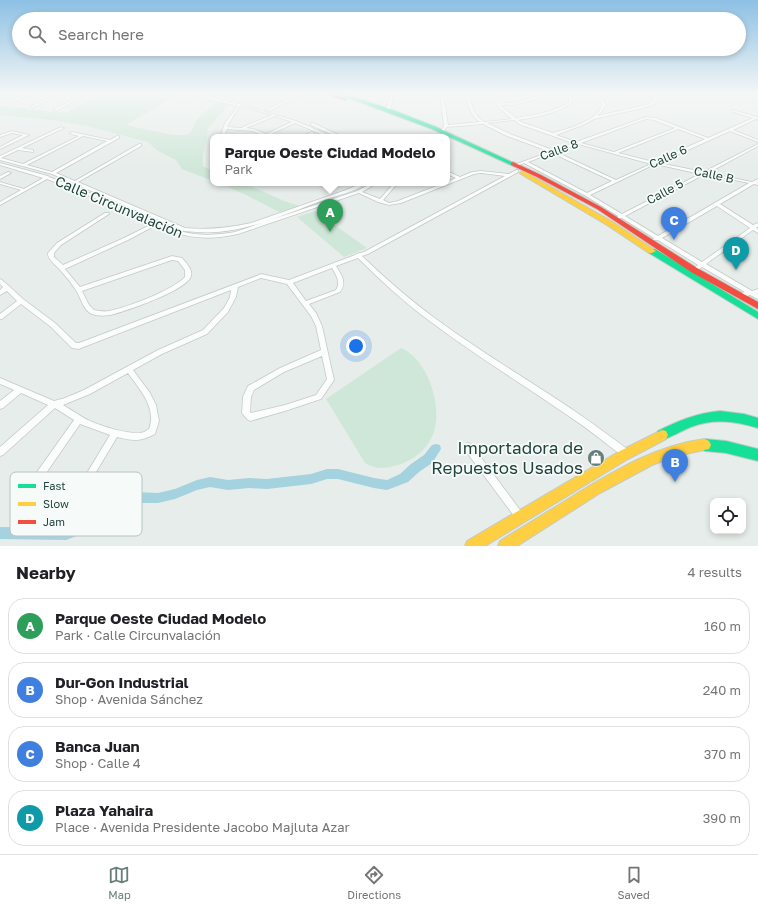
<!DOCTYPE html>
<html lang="en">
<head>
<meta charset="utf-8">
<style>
	body { margin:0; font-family:"Golos Text",sans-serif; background:#f2f2f2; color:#202124 }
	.controls { position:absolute; right:12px; bottom:12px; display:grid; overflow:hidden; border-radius:8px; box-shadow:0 2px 6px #0003 }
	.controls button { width:36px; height:36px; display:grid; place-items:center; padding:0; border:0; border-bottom:1px solid #e0e0e0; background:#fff; color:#202124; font:20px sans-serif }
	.you { position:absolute; left:356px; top:346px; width:14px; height:14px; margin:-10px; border:3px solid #fff; border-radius:50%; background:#1a73e8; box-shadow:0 0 0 6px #1a73e833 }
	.badge { display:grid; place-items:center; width:26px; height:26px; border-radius:50%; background:#667f7a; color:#fff; font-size:13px; font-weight:700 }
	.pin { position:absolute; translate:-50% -33px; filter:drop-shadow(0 1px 2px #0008) }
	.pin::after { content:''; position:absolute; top:21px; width:14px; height:12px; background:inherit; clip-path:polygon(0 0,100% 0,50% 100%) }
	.popup { position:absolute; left:210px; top:134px; width:240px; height:52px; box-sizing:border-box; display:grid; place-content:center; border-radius:8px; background:#fff; filter:drop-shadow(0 1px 3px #0005); font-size:13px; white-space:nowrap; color:#757577 }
	.popup b { font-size:15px; color:#202124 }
	.popup::after { content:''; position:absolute; left:50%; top:100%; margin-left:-8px; border:8px solid transparent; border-top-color:#fff }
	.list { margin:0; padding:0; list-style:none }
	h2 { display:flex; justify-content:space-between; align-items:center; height:52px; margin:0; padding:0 16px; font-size:17px }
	h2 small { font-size:13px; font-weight:400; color:#757577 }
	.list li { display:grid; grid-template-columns:26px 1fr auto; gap:12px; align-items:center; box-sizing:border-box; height:56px; margin:0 8px 8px; padding:0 8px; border:1px solid #e0e0e0; border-radius:16px }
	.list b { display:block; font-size:15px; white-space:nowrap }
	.list p { margin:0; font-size:13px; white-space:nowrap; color:#757577 }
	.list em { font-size:13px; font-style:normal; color:#757577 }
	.icon { flex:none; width:22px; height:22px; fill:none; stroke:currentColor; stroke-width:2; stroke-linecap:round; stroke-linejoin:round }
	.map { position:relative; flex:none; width:758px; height:546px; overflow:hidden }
	.search { position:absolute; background:#fff; box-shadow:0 2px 6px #0003; left:12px; right:12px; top:12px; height:44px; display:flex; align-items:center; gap:10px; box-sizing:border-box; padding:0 14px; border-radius:22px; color:#757577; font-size:15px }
	.sheet { height:308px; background:#fff }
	nav { display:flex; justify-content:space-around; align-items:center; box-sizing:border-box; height:56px; border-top:1px solid #e0e0e0; background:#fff; font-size:11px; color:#757577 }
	nav a { display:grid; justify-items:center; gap:2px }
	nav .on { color:#667f7a }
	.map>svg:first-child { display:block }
	.green { fill:#cfe7d8 }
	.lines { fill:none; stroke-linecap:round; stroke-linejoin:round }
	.canal { fill:#a4d2de; fill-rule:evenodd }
	.street-casing { stroke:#c4cac7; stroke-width:1.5 }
	.fast-casing { stroke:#c2cbc8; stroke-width:2 }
	.slow-casing { stroke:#c2cbc8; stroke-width:2 }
	.jam-casing { stroke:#c2cbc8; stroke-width:2 }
	.street { fill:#fbfcfc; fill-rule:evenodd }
	.fast { fill:#16e098; fill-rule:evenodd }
	.slow { fill:#ffcf43; fill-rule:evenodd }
	.jam { fill:#f24e42; fill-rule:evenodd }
	.labels { text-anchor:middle; stroke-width:3.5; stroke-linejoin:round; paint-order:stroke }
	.far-street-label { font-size:12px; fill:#21443d; stroke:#f6fbf9 }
	.street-label { font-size:14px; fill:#21443d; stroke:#f6fbf9 }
	.near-poi-label { font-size:17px; fill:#21443d; stroke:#f6fbf9; text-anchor:end }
	.key { fill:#f6fbf9; stroke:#b6c4c1; stroke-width:1 }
	.key-label { font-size:11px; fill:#21443d }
</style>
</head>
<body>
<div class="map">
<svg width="758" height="546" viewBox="0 0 758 546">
	<rect width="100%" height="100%" fill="#e7edea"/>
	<!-- green -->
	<path class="green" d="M99,94l77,1 -50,30 46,10h15l5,-5 4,-9 21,-20 12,3 -21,24 -5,28v10l10,5v10l-31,-12 -6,-9 -18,-9 -10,-9 -61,-16 -36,-6 -51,-5v-9l66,7z
		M219,183h25l40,18 16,5 -19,7 -35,-18z
		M315,211l52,37 -23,9 -47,-40z
		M401,348c29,12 46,68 28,94 -7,12 -21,21 -35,24 -11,3 -19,3 -29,-3l-39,-64z"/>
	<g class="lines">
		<!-- canal -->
		<path class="canal" d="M436,444l4,1 1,4 -9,14 -13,9 -11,10 -21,8 -13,-2 -36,-9h-11l-16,5 -44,5 -18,-1 -21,2 -18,-3 -13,3 -22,9 -17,4h-21c-13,10 -27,23 -45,23l-10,8 -16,6 -66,-1v-12l66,1 9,-3 11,-9 4,-2h8l14,-5 19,-16 4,-1 23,1 17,-4 22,-9 13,-3 18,3 21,-2 18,1 44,-5 16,-5h11l36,9 13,2 13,-6 11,-10 13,-9 8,-10z"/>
		<!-- street casing -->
		<g class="street-casing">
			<path id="street" d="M26,94h4l-18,9 -3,-1z
				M55,94h4l-26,14 -3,-1z
				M84,94h4l-32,17 -3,-1z
				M185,94c18,0 36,6 54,10l1,-2h2l-1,3 55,16 37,16h-5l-33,-14 -26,12 3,2h-5l-15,-6 -25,-2 -3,8h-4l5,-14 13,-17zM240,106l32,9 -29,12 -1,1 -15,-1 2,-4zM275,116l17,6 -26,12 -12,-5 -8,-1z
				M299,94l3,1 -33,16 -3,-1z
				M390,94h4l-4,16 -2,1 -2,-1z
				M440,94h3l5,31 32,-3c-10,-7 -12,-17 -14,-28h3c3,12 4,20 15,28l28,-3 -14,-12 -5,-13h2l4,9h15l23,-7 1,-2h2l-1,4 -25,7h-14l16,13c18,-3 36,-6 53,-15v-4l-3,-5h3l4,5 -1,4c-16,11 -36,14 -54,17l3,2 32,11 20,-6 15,-7 6,-4 5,-5 3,-6 -5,-11h2l7,11 -5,7 -4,4 48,-11 8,-3 2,-5 -21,-2 -1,-1 22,1 1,-1h3l-4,10 -8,3 -53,12 -11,6 -27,10 20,7 70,-25 10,1 52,20 45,-20 -20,-6v-2l24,7 1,3 -2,-1 -23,11 25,10v2l-28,-11 -71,32 45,9 54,-28v2l-50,27 44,9 6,-3v3h-1l1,1v2l-4,-1 -34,20 33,21 5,-2v3l-2,2 2,1v4l-5,-3 -47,34 46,27 6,-2v4h-1l1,1v5l-8,-4 -10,3h-2l-1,-2 1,-2 7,-2 -43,-25 -6,4h-4l-1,-1 7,-5 -40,-25h-4l-1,-1 1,-1 -32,-20h-4v-2l-32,-20 -62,-33 -8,3 -2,-1 59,-22 -54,-19 -5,-4 -27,3 23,11 40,15v2h-2l-41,-15 -24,-12 -36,3 -4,6h-2l-1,-1 4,-6zM646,119l8,1 21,8 -61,24 -33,-9zM678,129l27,10 -51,23 -36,-9zM578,144l73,20 -35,16 -60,-28zM552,153l60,28 -25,12 -59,-31zM655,164l45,10 -78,40 -32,-19zM705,174l44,9 -91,53 -33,-20zM717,206l33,22 -48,34 -40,-24z
				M311,123h2l30,14h-5l-27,-12z
				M61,127l3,1 -42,20 11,2v2l-15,-2 -17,8 22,6 56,-28 -8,-2 -1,-1 2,-1 38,8 7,-4h2v2l-63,35 19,8 64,-37h2v2l-63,36 107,46c23,2 43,0 66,-5l95,-33 16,-7h5c-12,9 -29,12 -43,17 -34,12 -69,29 -106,32 -12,1 -23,0 -34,-1l-132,-57 -52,-14v-4zM83,136l24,5 -55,31 -25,-7z
				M12,131l17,4 -29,14v-2l23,-12 -11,-2 -12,4v-2z
				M312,132l2,1 -1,1 -9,3h-5z
				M0,163l48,13 1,1 56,22 51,23h3v1c27,13 47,14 76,9l122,-41 15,-8h5l-15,9 18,7 14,-16h4l-15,17 6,3 9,-2 46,-18h3v-1l9,-4 -9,-4v-3l13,6 12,-5 9,-1 28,3 7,-4h2v2l-7,4 -143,78 -6,2c24,23 48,44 74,63 45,33 94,62 140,93 18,12 36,26 54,39l1,3 -1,3 -3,1 -3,-1c-18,-13 -35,-28 -54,-40 -46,-32 -94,-61 -139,-95 -26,-19 -50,-41 -73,-64l-22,8c6,10 11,16 4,26l-31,12 7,9 6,13 12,54 -13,19 -36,12 -35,10 -3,-2 -5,-6 1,-16 5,-11 32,-18 41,-18 -5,-24 -5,-10 -24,-32 -26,-6 -23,9 -2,10 -8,15 -21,22 -45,20 -29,16 17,23 6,12 3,16 -4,13c-15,8 -22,7 -38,3l-21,35 17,3 1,3 -1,3c-7,2 -17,-1 -24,-3l-2,-5 23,-38 -30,-11 -47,68 -3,1 -3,-1 -1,-3 1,-3 47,-66 -19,-12 -52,47 -3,1v-9l48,-42 -27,-12 -18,15 -3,1v-8l14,-11 -14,-6v-6l54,23 11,-3 19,-8 74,-40 45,-20 21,-22 6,-11 1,-7 -150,58 -2,1 -7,-1 -21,-21 -30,-23 -19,15h-2v-5l17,-13 -10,-10 -7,4v-5l3,-3 -3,-3v-5l2,1 7,6 14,13 32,24 21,20h3l180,-68 2,-1 28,6 66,-25 1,-1 8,-2 141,-76 -24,-3 -7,1 -73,29 -12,2 -11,-3 -19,-9 -121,41c-30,7 -55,4 -82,-9l-28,15 -63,29 15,18 92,-31 10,2c4,5 11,11 9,18 -3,14 -67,36 -81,39 -6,1 -13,1 -18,-1 -8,-3 -11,-15 -15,-22 -3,-5 -6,-9 -9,-13 -3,-3 -5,-6 -8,-9 -3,-4 -8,-7 -10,-11 -2,-3 -2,-3 -2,-6l9,-10 48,-30h4v1l-48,31 -7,8v4l9,8 61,-27 28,-14 -50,-23 -55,-22 -47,26v-3l21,-12 -21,-6v-2l24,7 19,-11 -43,-13zM172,260l6,1 7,9v7c-12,13 -57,30 -76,34 -5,1 -10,0 -15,-1l-5,-5 -7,-14zM332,268c4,7 9,14 4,22l-30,11 -13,-18zM322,356l5,23 -11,16 -31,10 -34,8 -1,-1 1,-15 3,-7 30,-18zM128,373c11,16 29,34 21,56 -2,1 -3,2 -5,3 -13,4 -48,-7 -60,-14 -7,-4 -14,-9 -21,-13l27,-11z
				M8,172h1l2,1 -11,6v-3z
				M468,443l3,1 52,70 1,3 -1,3 -3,1 -3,-1 -52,-70 -1,-3 1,-3z"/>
		</g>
		<!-- fast casing -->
		<g class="fast-casing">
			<path id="fast" d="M338,94h6l46,15 46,18 80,37 -5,1 -79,-36z
				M649,249h6l103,63v7l-109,-66 -1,-2z
				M720,411l24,3 14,4v10c-23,-7 -44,-10 -67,-1 -10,4 -19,10 -29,13l-4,-1 -2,-4 2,-4c20,-10 39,-18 62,-20z
				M705,439l21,2 32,8v12l-32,-8 -21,-2 -4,-2 -2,-4 2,-4z"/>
		</g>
		<!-- slow casing -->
		<g class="slow-casing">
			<path id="slow" d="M523,171l88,50 45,30 -4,2h-3l-42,-28 -86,-51 -1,-1z
				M662,430l4,1 2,4 -2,4 -38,20 -143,87h-20l2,-5 153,-90z
				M705,439l4,2 2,4 -2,4 -33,7 -24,9 -52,28 -83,53h-19l2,-5c25,-16 51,-31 76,-47 40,-24 81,-49 129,-55z"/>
		</g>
		<!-- jam casing -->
		<g class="jam-casing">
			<path id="jam" d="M325,94h7l15,5 -2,1z
				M513,162l28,13 60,32 96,61 61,34v7l-67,-37 -94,-63 -60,-32 -26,-12v-2z"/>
		</g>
		<!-- street -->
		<use href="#street" class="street"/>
		<!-- fast -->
		<use href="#fast" class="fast"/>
		<!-- slow -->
		<use href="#slow" class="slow"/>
		<!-- jam -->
		<use href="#jam" class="jam"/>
	</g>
	<!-- sky -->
	<linearGradient id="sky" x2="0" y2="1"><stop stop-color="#8dc0e4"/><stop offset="0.55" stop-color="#f4f7f6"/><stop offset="1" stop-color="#f4f7f6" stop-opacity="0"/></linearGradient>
	<rect width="758" height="170" fill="url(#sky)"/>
	<!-- icons -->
	<defs>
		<g id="shop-disc" transform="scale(0.9)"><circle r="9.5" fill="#667f7a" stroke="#f6fbf9"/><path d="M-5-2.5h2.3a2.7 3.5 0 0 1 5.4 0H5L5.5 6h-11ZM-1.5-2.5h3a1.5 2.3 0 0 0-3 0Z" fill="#fff"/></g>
	</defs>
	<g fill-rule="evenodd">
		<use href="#shop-disc" x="596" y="458"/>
	</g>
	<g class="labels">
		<!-- far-street labels -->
		<g class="far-street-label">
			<text transform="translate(559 150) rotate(-20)" y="4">Calle 8</text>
			<text transform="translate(668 157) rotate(-24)" y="4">Calle 6</text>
			<text transform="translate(714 175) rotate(12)" y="4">Calle B</text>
			<text transform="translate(665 192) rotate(-28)" y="4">Calle 5</text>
		</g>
		<!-- street labels -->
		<g class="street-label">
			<text transform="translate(119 207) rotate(23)" y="5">Calle Circunvalación</text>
		</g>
		<!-- near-poi labels -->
		<g class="near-poi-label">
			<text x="583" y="454">Importadora de<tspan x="583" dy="20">Repuestos Usados</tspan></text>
		</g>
	</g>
	<!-- legend -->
	<rect x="10" y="472" width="132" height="64" rx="6" class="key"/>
	<rect x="18" y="484" width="18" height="4" fill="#16e098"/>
	<rect x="18" y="502" width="18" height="4" fill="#ffcf43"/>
	<rect x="18" y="520" width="18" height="4" fill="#f24e42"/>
	<g class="key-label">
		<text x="43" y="490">Fast</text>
		<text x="43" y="508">Slow</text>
		<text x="43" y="526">Jam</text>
	</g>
</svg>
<div class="controls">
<button><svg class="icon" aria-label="locate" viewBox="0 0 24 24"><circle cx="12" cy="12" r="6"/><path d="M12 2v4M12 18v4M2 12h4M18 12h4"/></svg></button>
</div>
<div class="you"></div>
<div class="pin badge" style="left:330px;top:232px;background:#2e9e5b">A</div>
<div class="popup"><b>Parque Oeste Ciudad Modelo</b>Park</div>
<div class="pin badge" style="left:675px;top:482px;background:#3f7fe0">B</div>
<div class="pin badge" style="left:674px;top:240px;background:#3f7fe0">C</div>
<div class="pin badge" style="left:736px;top:270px;background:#0f9aa8">D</div>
<div class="search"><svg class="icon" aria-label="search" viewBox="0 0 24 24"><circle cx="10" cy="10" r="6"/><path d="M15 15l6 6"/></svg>Search here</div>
</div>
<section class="sheet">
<h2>Nearby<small>4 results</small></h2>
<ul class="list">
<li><span class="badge" style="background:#2e9e5b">A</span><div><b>Parque Oeste Ciudad Modelo</b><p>Park · Calle Circunvalación</p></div><em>160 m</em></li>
<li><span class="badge" style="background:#3f7fe0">B</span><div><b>Dur-Gon Industrial</b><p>Shop · Avenida Sánchez</p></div><em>240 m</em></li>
<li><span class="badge" style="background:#3f7fe0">C</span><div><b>Banca Juan</b><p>Shop · Calle 4</p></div><em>370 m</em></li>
<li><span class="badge" style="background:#0f9aa8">D</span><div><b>Plaza Yahaira</b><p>Place · Avenida Presidente Jacobo Majluta Azar</p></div><em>390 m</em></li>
</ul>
</section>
<nav>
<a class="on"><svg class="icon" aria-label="map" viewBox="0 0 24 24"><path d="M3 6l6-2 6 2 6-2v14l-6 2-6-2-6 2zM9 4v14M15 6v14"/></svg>Map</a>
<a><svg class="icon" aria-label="directions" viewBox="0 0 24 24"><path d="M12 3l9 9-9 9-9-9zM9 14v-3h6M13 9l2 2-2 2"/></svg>Directions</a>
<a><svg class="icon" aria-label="saved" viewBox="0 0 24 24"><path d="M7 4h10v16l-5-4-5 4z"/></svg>Saved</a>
</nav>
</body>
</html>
